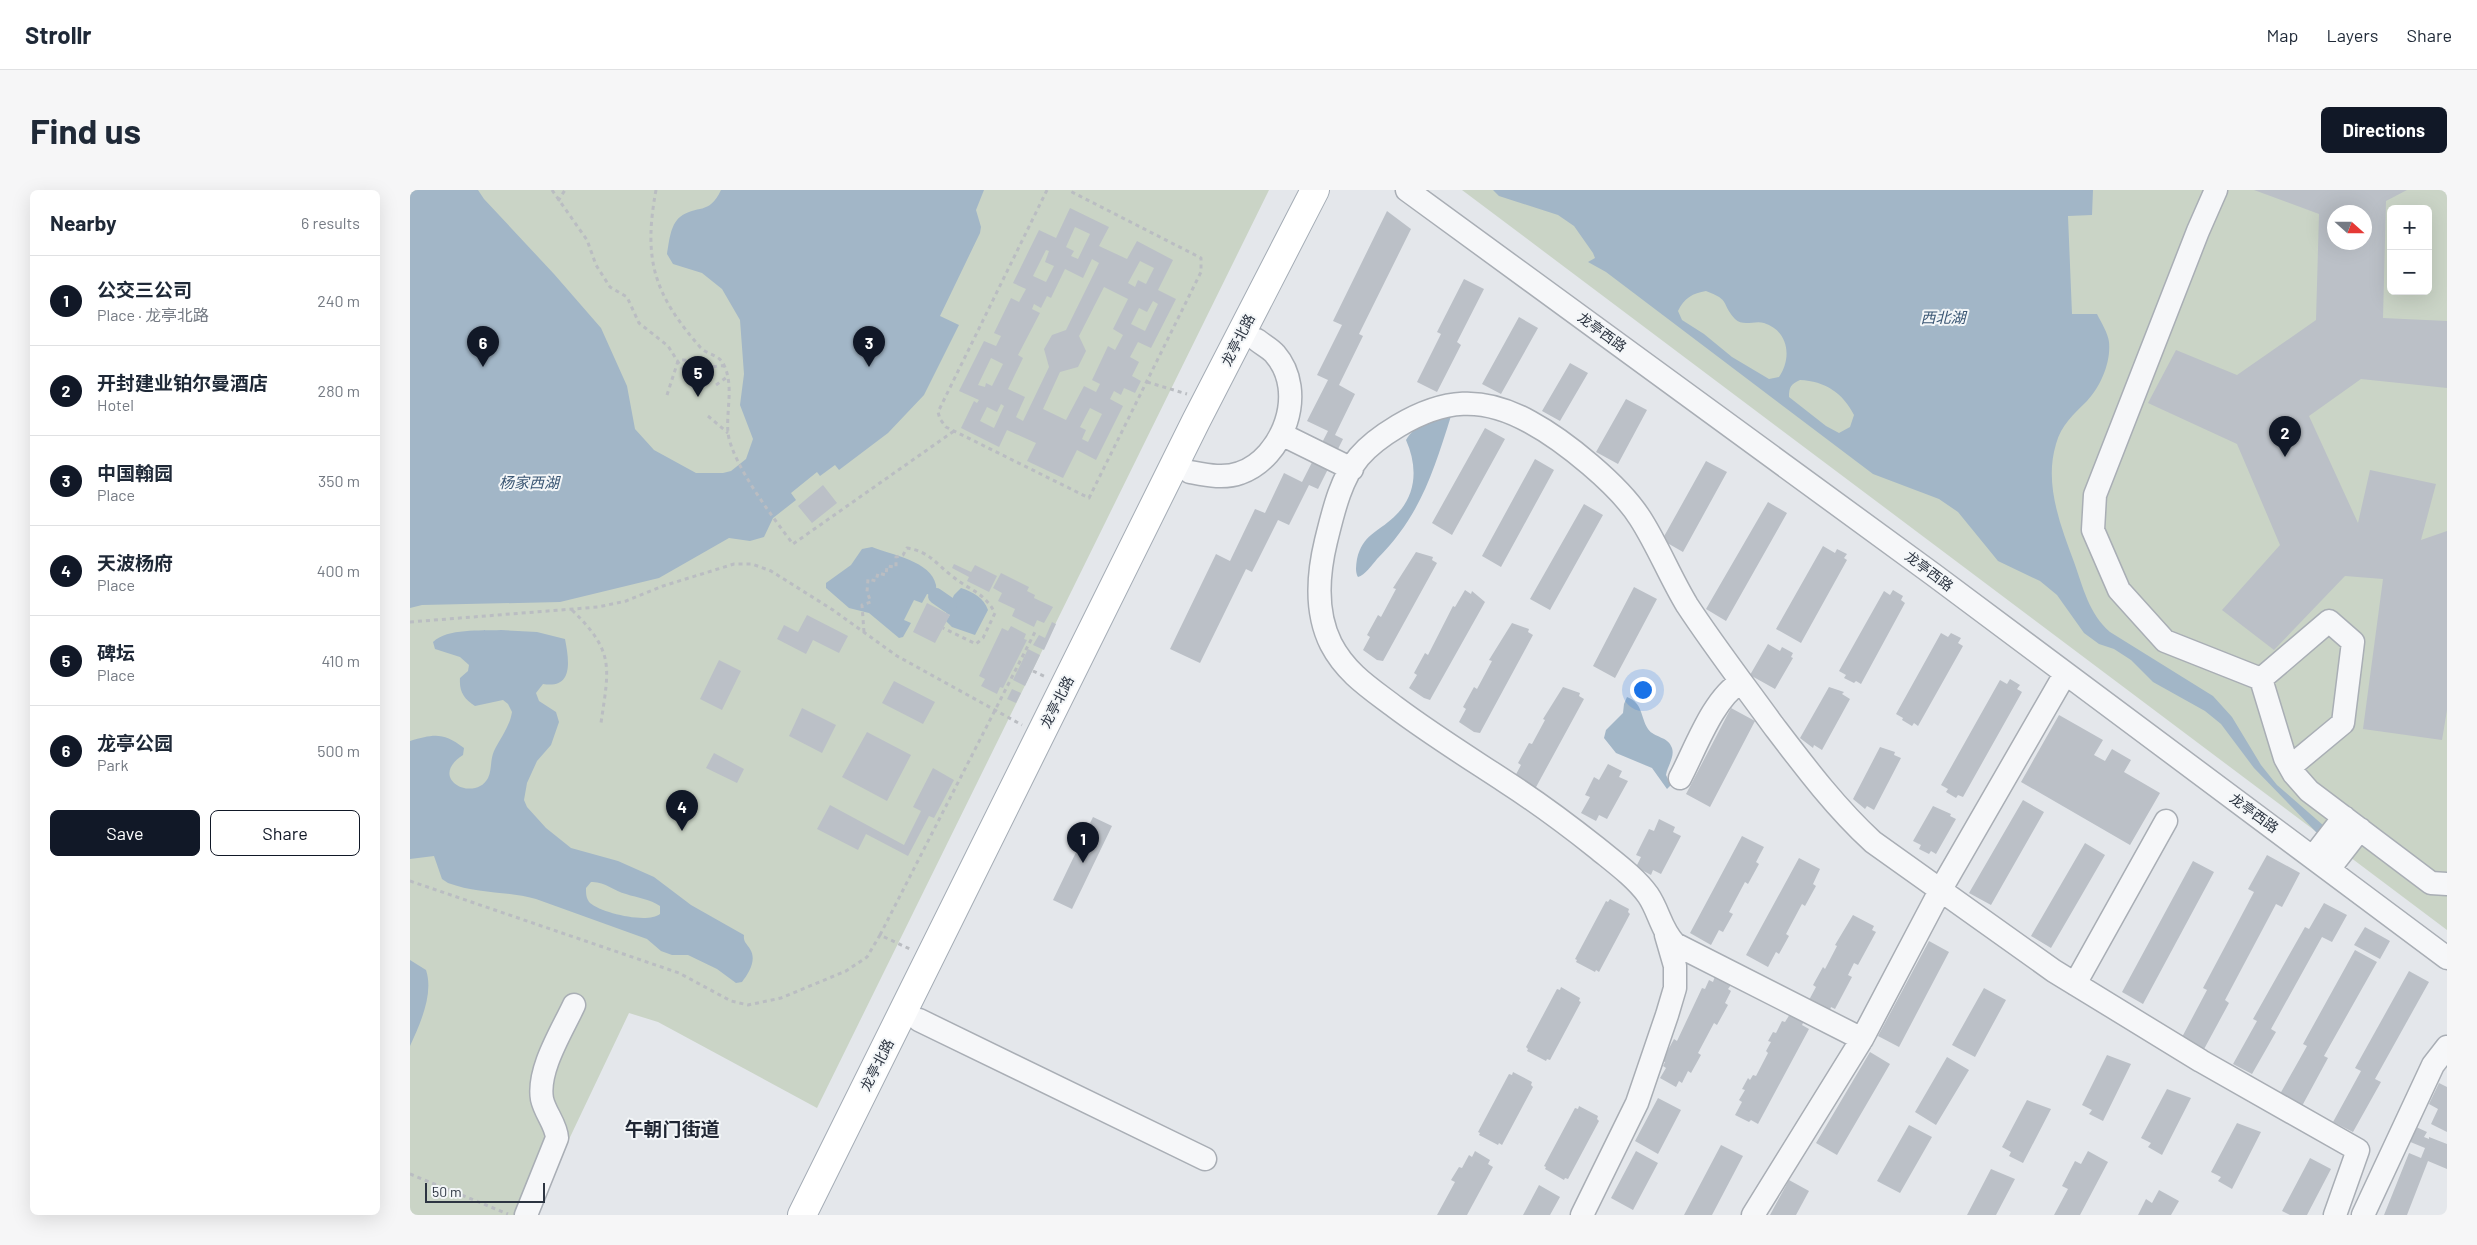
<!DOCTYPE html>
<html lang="en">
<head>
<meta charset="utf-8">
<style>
	body { margin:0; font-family:Barlow,"Noto Sans SC",sans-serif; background:#f6f6f7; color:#1f2937 }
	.controls { position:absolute; right:15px; top:15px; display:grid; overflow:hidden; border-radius:8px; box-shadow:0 5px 20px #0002 }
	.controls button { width:45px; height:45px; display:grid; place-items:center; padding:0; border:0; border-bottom:1px solid #e0e1e3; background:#fff; color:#1f2937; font:25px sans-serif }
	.compass { position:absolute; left:1917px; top:15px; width:45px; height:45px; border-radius:50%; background:#fff; box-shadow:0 5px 20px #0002; rotate:111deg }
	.scale { position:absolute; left:15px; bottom:12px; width:120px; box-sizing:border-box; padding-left:5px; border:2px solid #2d3542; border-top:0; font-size:14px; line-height:18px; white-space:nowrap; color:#2d3542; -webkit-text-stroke:4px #f3f6f8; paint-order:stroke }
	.you { position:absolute; left:1232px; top:499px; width:18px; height:18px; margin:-12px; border:4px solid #fff; border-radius:50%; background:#1a73e8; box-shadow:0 0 0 8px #1a73e833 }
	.badge { display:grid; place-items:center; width:32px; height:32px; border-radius:50%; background:#111827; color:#fff; font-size:16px; font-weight:700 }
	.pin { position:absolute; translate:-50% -41px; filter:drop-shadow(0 1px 2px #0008) }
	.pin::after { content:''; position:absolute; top:26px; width:18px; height:15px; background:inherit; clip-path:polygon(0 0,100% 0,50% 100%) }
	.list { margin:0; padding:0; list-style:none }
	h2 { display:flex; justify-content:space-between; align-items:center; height:65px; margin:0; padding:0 20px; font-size:21px }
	h2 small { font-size:16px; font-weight:400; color:#747a83 }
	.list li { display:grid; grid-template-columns:32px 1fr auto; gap:15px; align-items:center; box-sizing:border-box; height:90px; padding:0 20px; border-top:1px solid #e0e1e3 }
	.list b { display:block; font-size:19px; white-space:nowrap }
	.list p { margin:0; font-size:16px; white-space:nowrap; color:#747a83 }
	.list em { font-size:16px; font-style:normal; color:#747a83 }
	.actions { display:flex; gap:10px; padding:15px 20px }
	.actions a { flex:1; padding:11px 0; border:1px solid #111827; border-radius:8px; text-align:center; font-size:18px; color:#111827 }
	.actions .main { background:#111827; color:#fff }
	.map { position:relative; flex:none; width:2037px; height:1025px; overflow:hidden; border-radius:8px }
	header { display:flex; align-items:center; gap:30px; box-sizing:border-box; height:70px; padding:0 25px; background:#fff; border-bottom:1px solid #e0e1e3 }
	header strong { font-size:24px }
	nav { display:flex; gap:28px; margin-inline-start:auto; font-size:18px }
	.intro { display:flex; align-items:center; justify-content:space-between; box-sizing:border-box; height:120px; padding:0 30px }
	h1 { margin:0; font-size:35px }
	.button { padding:12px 22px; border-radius:8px; background:#111827; color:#fff; font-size:18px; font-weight:700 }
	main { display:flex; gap:30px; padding:0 30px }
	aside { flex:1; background:#fff; border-radius:8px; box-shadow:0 5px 20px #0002 }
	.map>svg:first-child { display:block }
	.green { fill:#cad4c6; fill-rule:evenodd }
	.water { fill:#a2b6c7; fill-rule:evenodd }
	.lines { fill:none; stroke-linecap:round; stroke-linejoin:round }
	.canal { stroke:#a2b6c7; stroke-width:16 }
	.building { fill:#bbc0c7; fill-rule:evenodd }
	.minor-casing { stroke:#a9aeb5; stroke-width:25 }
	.major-casing { stroke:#a4acb5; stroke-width:30 }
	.path { stroke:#babdc2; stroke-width:3; stroke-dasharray:4 4; stroke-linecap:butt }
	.minor { stroke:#f6f7f9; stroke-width:22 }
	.major { stroke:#fff; stroke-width:28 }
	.labels { text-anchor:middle; stroke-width:4; stroke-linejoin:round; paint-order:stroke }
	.street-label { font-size:14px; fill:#2d3542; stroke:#f3f6f8 }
	.water-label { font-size:15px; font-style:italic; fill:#3a5673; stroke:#f3f6f8 }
	.district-label { font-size:19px; font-weight:bold; fill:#1f2633; stroke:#f3f6f8 }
</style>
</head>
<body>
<header>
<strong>Strollr</strong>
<nav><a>Map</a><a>Layers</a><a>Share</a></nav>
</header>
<div class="intro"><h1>Find us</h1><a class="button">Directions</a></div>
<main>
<aside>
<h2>Nearby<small>6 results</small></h2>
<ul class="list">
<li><span class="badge">1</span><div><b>公交三公司</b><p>Place · 龙亭北路</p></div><em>240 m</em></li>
<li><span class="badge">2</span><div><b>开封建业铂尔曼酒店</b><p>Hotel</p></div><em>280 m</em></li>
<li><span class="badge">3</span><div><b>中国翰园</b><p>Place</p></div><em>350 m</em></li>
<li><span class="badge">4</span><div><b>天波杨府</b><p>Place</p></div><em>400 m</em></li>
<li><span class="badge">5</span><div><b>碑坛</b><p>Place</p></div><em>410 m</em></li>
<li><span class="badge">6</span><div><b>龙亭公园</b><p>Park</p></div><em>500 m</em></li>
</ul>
<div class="actions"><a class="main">Save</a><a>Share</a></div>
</aside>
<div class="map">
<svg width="2037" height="1025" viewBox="0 0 2037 1025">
	<rect width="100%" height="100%" fill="#e4e7eb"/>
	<!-- green -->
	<path class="green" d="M0,0h859l-452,918 -159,-86 -29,-9 -95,200 3,2h-127z
		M1052,0h985v740zM1981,19h37v82h-37zM1924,22h30v30h-30z"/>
	<!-- water -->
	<path class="water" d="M0,0h68l6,9 70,75 47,54 26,58 8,43 19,21 42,23h27l8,-2 15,-12 7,-20 -13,-34 4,-31 -4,-54 -18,-31 -20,-16 -29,-9 -6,-10c2,-11 3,-29 13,-37 17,-13 29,-1 41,-27h263l-8,20 5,17 -1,6 -40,83 19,9 -35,70 -36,38 -49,37 -4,-5 -15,11 -3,-4 -26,21 5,7 -23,18 -9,19 -14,4 -21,-3 -70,40 -99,24 -138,3 -12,3z
		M1083,0h600l-1,25 -24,1 4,98h25c4,8 11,19 12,28 2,20 -8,44 -22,59 -13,13 -26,24 -31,43 -12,40 4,80 18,118 9,25 15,52 36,70l103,64 19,21 29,48 16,20 47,41 -2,7 -6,-1 -62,-64 -33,-44 -16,-13 -52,-29 -22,-22 -17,-11 -15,-5 -15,-11 -27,-38 -17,-14 -42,-20 -40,-49 -19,-13 -66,-25 -267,-202 -18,-10 7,-4 -2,-5 -19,-27 -16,-11 -59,-19zM1296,101c25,9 15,13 29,28 8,8 20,1 29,4 25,8 28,35 15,54l-10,2 -37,-22 -28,-23 -22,-14 -4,-9c6,-13 15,-18 28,-20zM1390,190c25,1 43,13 54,35l-4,12 -11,6 -13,-7 -37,-29c0,-10 2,-13 11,-17z
		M1041,226c-18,57 -31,100 -74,143 -5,6 -12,16 -19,18 -3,-5 -2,-12 -1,-18 6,-25 20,-26 37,-42 23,-21 24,-50 12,-77 9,-16 29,-20 45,-24z
		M462,357c20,8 59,14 64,38 0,5 2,7 0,11l-9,-2 -5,9 -8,-3 -10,20 7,3 -8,14 -4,1 -30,-25 -20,-5 -23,-20v-5l25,-18 11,-16z
		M551,398c12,4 23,10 27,22l-13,25 -23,-8 -6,-6 4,-6 -4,-2 8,-18z
		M91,440l36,2 28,7c4,21 9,50 -22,45l-7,9 3,8 17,11 3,10 -8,23 -14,16 -10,22 -3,17 3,7 19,21 25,20 47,13 36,16 37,28 53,30c-1,7 3,9 6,14 7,11 -1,24 -8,33l-6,1 -19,-14 -29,-14h-16l-11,-4 -14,-12 -111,-40c-29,-8 -58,-5 -88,-16l-6,-4 -8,-23 -24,3v-118c24,-7 33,-9 54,7l-1,7c-37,24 12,48 25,23 4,-8 2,-18 6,-27 6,-12 16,-25 18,-39l-4,-8 -5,-4 -28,6c-11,-7 -16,-14 -15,-28l8,-7 1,-6 -9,-8 -25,-8 -2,-7c15,-14 47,-11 68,-12zM181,692c13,-1 23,9 35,12 12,4 24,5 34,12v8c-13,10 -58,-1 -70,-11 -4,-5 -4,-9 -4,-15z
		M1217,507c16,6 13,19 21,32 6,9 20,7 24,19 3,9 -5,19 -6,27l5,10 -4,4 -15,-21 -36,-15 -12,-15 2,-8 17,-17 1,-9z
		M0,770l16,10c8,24 -6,54 -16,76z"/>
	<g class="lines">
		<!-- canal -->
		<path class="canal" d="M526,406l13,9"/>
	</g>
	<!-- building -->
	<path class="building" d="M1844,0h153l-21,11 -3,117 64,3v67l-86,-9 -52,37 49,107 12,-53 66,14 -15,56 26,-9v179l-5,30 -79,-11 20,-150 -38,-3 -71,74 -52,-40 58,-65 -43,-101 -89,-41 28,-53 61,25 79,-55 3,-106zM1924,22h30v30h-30z
		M660,18l39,19 -10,19 28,13 10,-18 36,19 -15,30 18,9 -25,49 -13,-6 -8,15 9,5 -7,14 9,5 -6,12 -11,-5 -3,7 -7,-4 -4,8 13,7 -27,54 -19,-10 -14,28 -36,-17 9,-18 -29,-13 -8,17 -38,-19 13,-27 3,2 2,-3 -20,-9 25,-50 12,5 5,-10 -7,-3 17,-35 8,4 7,-13 -13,-6 26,-53 17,8zM665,37l15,7 -12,25 -7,-3 3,-5 -8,-4zM636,60l3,1 -4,11 9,4 -8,16 -13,-6zM682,69l7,4 -33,67 -14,5 -8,14 5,18 -26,54 -7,-4 9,-20 -17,-8 15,-31 -5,-3 22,-42 -8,-4 2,-5 7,4 6,-12 4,2 14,-29 18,9zM730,71l14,7 -8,16 -8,-4 -3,7 -7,-4zM694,97l24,12 -15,30 10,6 -8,15 -7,-4 -16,34 8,4 -4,8 -12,-6 -18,34 -23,-11 17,-37 18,-5 8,-16 -7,-15zM743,111l5,3 -13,27 -14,-7 8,-16 8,4zM581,168l12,6 -11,22 -6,-3 -1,4 -7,-2zM591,214l3,2 -10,22 -14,-7 7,-14 10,5zM680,218l12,6 -14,28 -6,-3 4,-9 -6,-3z
		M977,21l24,18 -52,105 4,2 -24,49 16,9 -20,41 8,4 -25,50 -9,-4 -20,40 -11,-5 -26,52 -6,-3 -46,94 -30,-14 46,-95 14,7 25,-52 10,4 19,-40 18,9 26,-51 -21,-10 21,-41 -11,-5 25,-50 -9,-4z
		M1054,89l20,10 -27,53 4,3 -24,47 -20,-10 24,-48 -4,-2z
		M1109,127l19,11 -37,66 -19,-10z
		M1160,173l18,10 -28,48 -18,-10z
		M1216,209l21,11 -29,54 -22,-12z
		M1075,238l20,11 -53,96 -20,-12z
		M1125,269l19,11 -53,97 -19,-11z
		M1296,271l21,11 -44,80 -21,-12z
		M413,295l14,18 -25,20 -14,-17z
		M1358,312l19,11 -61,108 -20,-12z
		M1174,314l19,11 -53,95 -20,-11z
		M1413,356l12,7 2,-4 10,5 -3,4 3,2 -46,83 -25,-14z
		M1006,362l17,5 -1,3 5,3 -54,98 -6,-1 -14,-10 7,-13 -3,-2 11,-20 3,2 15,-28 -3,-1z
		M544,374l17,8 4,-7 22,11 -8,16 -22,-11 2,-4 -17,-9z
		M591,383l28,14 -2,4 8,4 -1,3 19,9 -9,16 -7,-3 -3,7 -22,-11 3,-7 -17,-8 4,-8 -9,-5z
		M1224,397l23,12 -42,79 -22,-12z
		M1055,400l6,4 1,-3 13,11 -55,98 -6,-2 -15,-10 8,-13 -3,-2 11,-20 3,2 25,-49 2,1z
		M1483,400l10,6 -2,4 4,3 -44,81 -5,-3 -2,2 -10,-5 2,-3 -7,-4 45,-80 6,4z
		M517,413l23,12 -15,28 -22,-11z
		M397,425l41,21 -9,17 -26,-13 -7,14 -29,-15 7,-14 14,7z
		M642,432l4,2 -12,26 -11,-5 6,-10 6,3z
		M1102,433l17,6 -1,3 5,3 -53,98 -6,-1 -15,-10 7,-13 -3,-2 11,-20 3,2 15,-28 -3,-1z
		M601,436l15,8 -2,5 3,1 -24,48 -3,-1 -3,7 -16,-8 4,-7 -6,-3 23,-48 6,3z
		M1531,443l7,4 3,-4 10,5 -3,5 5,3 -45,80 -4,-3 -2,3 -10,-6 1,-2 -7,-4z
		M1358,454l12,7 2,-4 11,6 -2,4 2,1 -18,31 -25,-14z
		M618,459l12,6 -15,31 -12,-6z
		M309,470l22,11 -19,39 -22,-11z
		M1600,489l10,6 -3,4 5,3 -59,105 -5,-2 -2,3 -10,-6 2,-3 -7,-4 59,-105 7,4z
		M484,491l41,21 -12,22 -41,-21z
		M1153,497l17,6 -1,3 5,3 -49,90 -21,-11 7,-13 -3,-2 11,-20 3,1 13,-24 -2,-1z
		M1419,497l15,5 -2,2 8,5 -28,51 -8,-5 -1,3 -13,-10z
		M602,499l9,4 -5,10 -9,-4z
		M392,518l34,17 -14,28 -33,-17z
		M1321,518l24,13 -45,86 -24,-13z
		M1649,525l44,25 -9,15 11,6 7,-12 19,11 -7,12 36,21 -30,52 -109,-63z
		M457,542l44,23 -24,46 -45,-24z
		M1470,557l15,5 -1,3 7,3 -27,52 -7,-4 -2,3 -12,-10z
		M304,563l30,16 -7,14 -31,-15z
		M1198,574l14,7 -3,6 9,4 -21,38 -8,-4 -3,6 -15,-8 9,-16 -5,-2 9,-18 5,3z
		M523,578l21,12 -20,38 -5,-2 -21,40 -42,-22 -8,16 -41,-21 13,-24 74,40 17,-34 -8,-4z
		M1613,610l21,12 -53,93 -22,-12z
		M1523,616l18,8 -1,2 6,3 -20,35 -5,-3 -2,3 -10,-5 2,-4 -8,-4z
		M683,627l19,9 -40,83 -19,-9z
		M1249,629l16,8 -2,5 8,4 -20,38 -8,-4 -2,5 -15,-8 5,-10 -5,-2 13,-26 5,2z
		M1332,646l22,11 -8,15 3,2 -11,20 -3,-2 -16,30 4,2 -10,18 -4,-2 -8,15 -21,-12z
		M1675,653l20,12 -54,93 -20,-12z
		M1857,665l33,18 -18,34 -6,-3 -51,96 4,3 -26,48 -22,-12 26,-49 -4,-2 51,-96 -6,-3z
		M1389,668l21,11 -7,15 3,2 -11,20 -3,-2 -16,30 3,2 -10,18 -3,-2 -8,15 -22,-12z
		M1783,671l21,11 -71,132 -21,-12z
		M1200,709l19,10 -1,3 2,2 -31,58 -3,-2 -1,2 -19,-10 1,-2 -2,-1 31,-58 2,1z
		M1914,713l23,12 -15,27 -10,-5 -51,92 5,3 -24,42 -19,-10 24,-43 -4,-2 52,-92 4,2z
		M1443,725l21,11 -2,4 4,2 -18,33 -4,-2 -6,12 4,2 -17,32 -4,-2 -1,3 -21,-10 7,-13 -3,-2 10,-18 2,2 12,-23 -2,-1z
		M1955,737l25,14 -10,18 -26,-14z
		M1519,751l20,11 -50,95 -21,-11z
		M1945,760l22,12 -53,94 4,2 -26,48 -22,-12 27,-48 -4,-2z
		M1999,781l20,11 -54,97 6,3 -28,50 -20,-10 28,-51 -6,-3z
		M1305,786l16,9 -3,4 3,2 -6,12 3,2 -11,20 -3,-2 -16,30 3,2 -10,18 -3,-2 -6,12 -3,-2 -3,6 -16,-9 6,-10 -3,-2 2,-4 -3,-1 12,-22 3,2 25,-53 3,1 4,-9 4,2z
		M1151,797l19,11 -1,3 2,1 -31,58 -3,-1 -1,2 -19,-10 1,-2 -2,-2 31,-58 3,1z
		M1574,798l22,12 -31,57 -23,-12z
		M1380,824l14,7 -2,4 7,4 -51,95 -7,-4 -2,2 -14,-7 7,-13 -3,-2 6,-10 -3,-1 6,-11 2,2 3,-5 3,1 12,-23 -2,-2 5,-9 -3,-1 5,-9 3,1 6,-12 3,1z
		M1460,862l20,12 -53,91 -21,-12z
		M1697,865l24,9 -28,57 -14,-7 3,-4 -10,-5z
		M1537,867l22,13 -33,55 -21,-13z
		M1103,882l19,10 -1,3 2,2 -31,58 -3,-2 -1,2 -19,-10 1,-2 -2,-1 31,-58 3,1z
		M2029,893l8,4v45l-16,-8 7,-15 -9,-5z
		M1757,899l24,9 -29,57 -14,-8 3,-4 -10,-5z
		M1248,908l23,12 -23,44 -23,-13z
		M1617,910l24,9 -28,54 -14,-7 2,-4 -9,-5z
		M1169,916l19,10 -1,3 2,2 -31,58 -3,-1 -1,2 -19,-11 1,-2 -2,-1 31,-58 3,1z
		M1827,933l24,9 -29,57 -14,-8 3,-4 -10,-5z
		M1499,935l23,12 -32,56 -23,-12z
		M2004,936l13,6 -3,5 5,2v-2l18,7v25l-19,-8 -21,54h-23l25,-62 12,5 4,-10 -17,-7z
		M1311,955l22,11 -31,59h-28z
		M1065,961l15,9 -2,4 5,3 -26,48h-30l18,-33 -4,-2 8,-13 3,1 7,-13 3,2z
		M1226,961l22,12 -25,47 -22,-12z
		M1678,961l20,11 -28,53h-26l14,-26 -6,-3 13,-25 6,3z
		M1900,968l21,11 -24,46h-17l-8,-4z
		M1581,979l24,10 -19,36h-29z
		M1379,990l20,11 -13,24h-26z
		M1129,995l21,12 -10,18h-27z
		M1749,1000l20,11 -8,14h-33l8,-16 6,4z"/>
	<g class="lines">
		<!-- minor casing -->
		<g class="minor-casing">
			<path id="minor" d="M997,0l527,385 513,383
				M1806,0l-18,41 -103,264 -2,35 26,60 46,51 96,38 24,79 9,16 15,17 122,92 16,1
				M871,244l71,35
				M780,282c16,3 34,7 50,1 43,-15 68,-81 35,-119 -4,-5 -12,-9 -18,-14
				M1851,489l68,-58 24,21 -10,81 -53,44
				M1270,588c15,-28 33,-80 61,-96
				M1903,667l31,-40
				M1919,679l31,-40
				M1665,794l91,-163
				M509,830l286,139
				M1452,849l-187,-95c-14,-14 -16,-33 -27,-49 -13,-18 -34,-33 -51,-47 -29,-23 -60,-46 -91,-66 -38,-25 -75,-48 -111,-75 -25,-19 -49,-34 -64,-63 -16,-32 -13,-70 -5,-103 7,-28 14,-61 33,-84 11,-13 24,-22 39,-31 45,-27 84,-31 132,-4 35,19 89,63 110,96 18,28 30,59 47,87 27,41 57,80 86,120 32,42 62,82 100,117l181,129 147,90 157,89 -23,65
				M116,1025l31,-77c-1,-14 -12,-25 -15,-39 -5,-29 20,-68 32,-94
				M1172,1025l55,-112 30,-88 8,-27v-22l-9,-31
				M1343,1025l109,-176 79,-150 124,-215
				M1953,1025l70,-150 14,-18"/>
		</g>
		<!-- major casing -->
		<g class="major-casing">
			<path id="major" d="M392,1025l394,-794 119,-231"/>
		</g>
		<!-- path -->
		<path class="path" d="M142,0l35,50 9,25 14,22 17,10 12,26 29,23 19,30
			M246,0c-13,70 -2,104 44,157 7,8 19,7 24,18 10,21 2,45 4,68 4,31 46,86 65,111l161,-113
			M637,0l-109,222 2,7 6,8 143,71 112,-226v-14l-133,-68
			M148,11l7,-11
			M737,192l40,12
			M306,195l11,-8
			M257,205l11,-34c11,-4 18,6 29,6 5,1 10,-2 17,-1
			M298,226l20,17
			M162,420c43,42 37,57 29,113
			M0,432l188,-15 28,-6 37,-15 71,-22h18l19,7 62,39 64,46 125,69
			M454,442l-2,-27 9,-3 -4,-10 1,-13 8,2 2,-8 8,2 1,-9 9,1v-10l7,-2 4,-7c23,4 28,15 45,28 18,15 31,15 43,37l-12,25 -7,6 -33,-16
			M623,481l13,6
			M0,691l269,92 52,28 17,4 33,-7 65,-27 21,-14 13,-22 32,15
			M470,745l155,-303
			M0,984l98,40"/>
		<!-- minor -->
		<use href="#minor" class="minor"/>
		<!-- major -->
		<use href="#major" class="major"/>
	</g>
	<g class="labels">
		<!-- street labels -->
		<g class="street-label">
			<text transform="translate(1192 142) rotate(36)" y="5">龙亭西路</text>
			<text transform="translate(828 150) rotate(-63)" y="5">龙亭北路</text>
			<text transform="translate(1519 381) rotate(37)" y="5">龙亭西路</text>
			<text transform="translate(647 512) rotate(-63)" y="5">龙亭北路</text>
			<text transform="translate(1844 623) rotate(36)" y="5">龙亭西路</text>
			<text transform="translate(467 875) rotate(-63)" y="5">龙亭北路</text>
		</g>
		<!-- water labels -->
		<g class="water-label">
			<text x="1533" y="133">西北湖</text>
			<text x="119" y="298">杨家西湖</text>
		</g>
		<!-- district labels -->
		<g class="district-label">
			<text x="262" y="946">午朝门街道</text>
		</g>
	</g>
</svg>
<div class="controls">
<button>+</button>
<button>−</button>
</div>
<svg class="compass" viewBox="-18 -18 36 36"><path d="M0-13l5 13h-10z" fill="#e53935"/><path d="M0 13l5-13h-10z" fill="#747a83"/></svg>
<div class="scale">50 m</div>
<div class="you"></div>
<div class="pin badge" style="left:673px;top:673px">1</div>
<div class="pin badge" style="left:1875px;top:267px">2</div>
<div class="pin badge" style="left:459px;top:177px">3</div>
<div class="pin badge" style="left:272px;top:641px">4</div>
<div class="pin badge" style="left:288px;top:207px">5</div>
<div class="pin badge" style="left:73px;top:177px">6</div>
</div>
</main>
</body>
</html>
